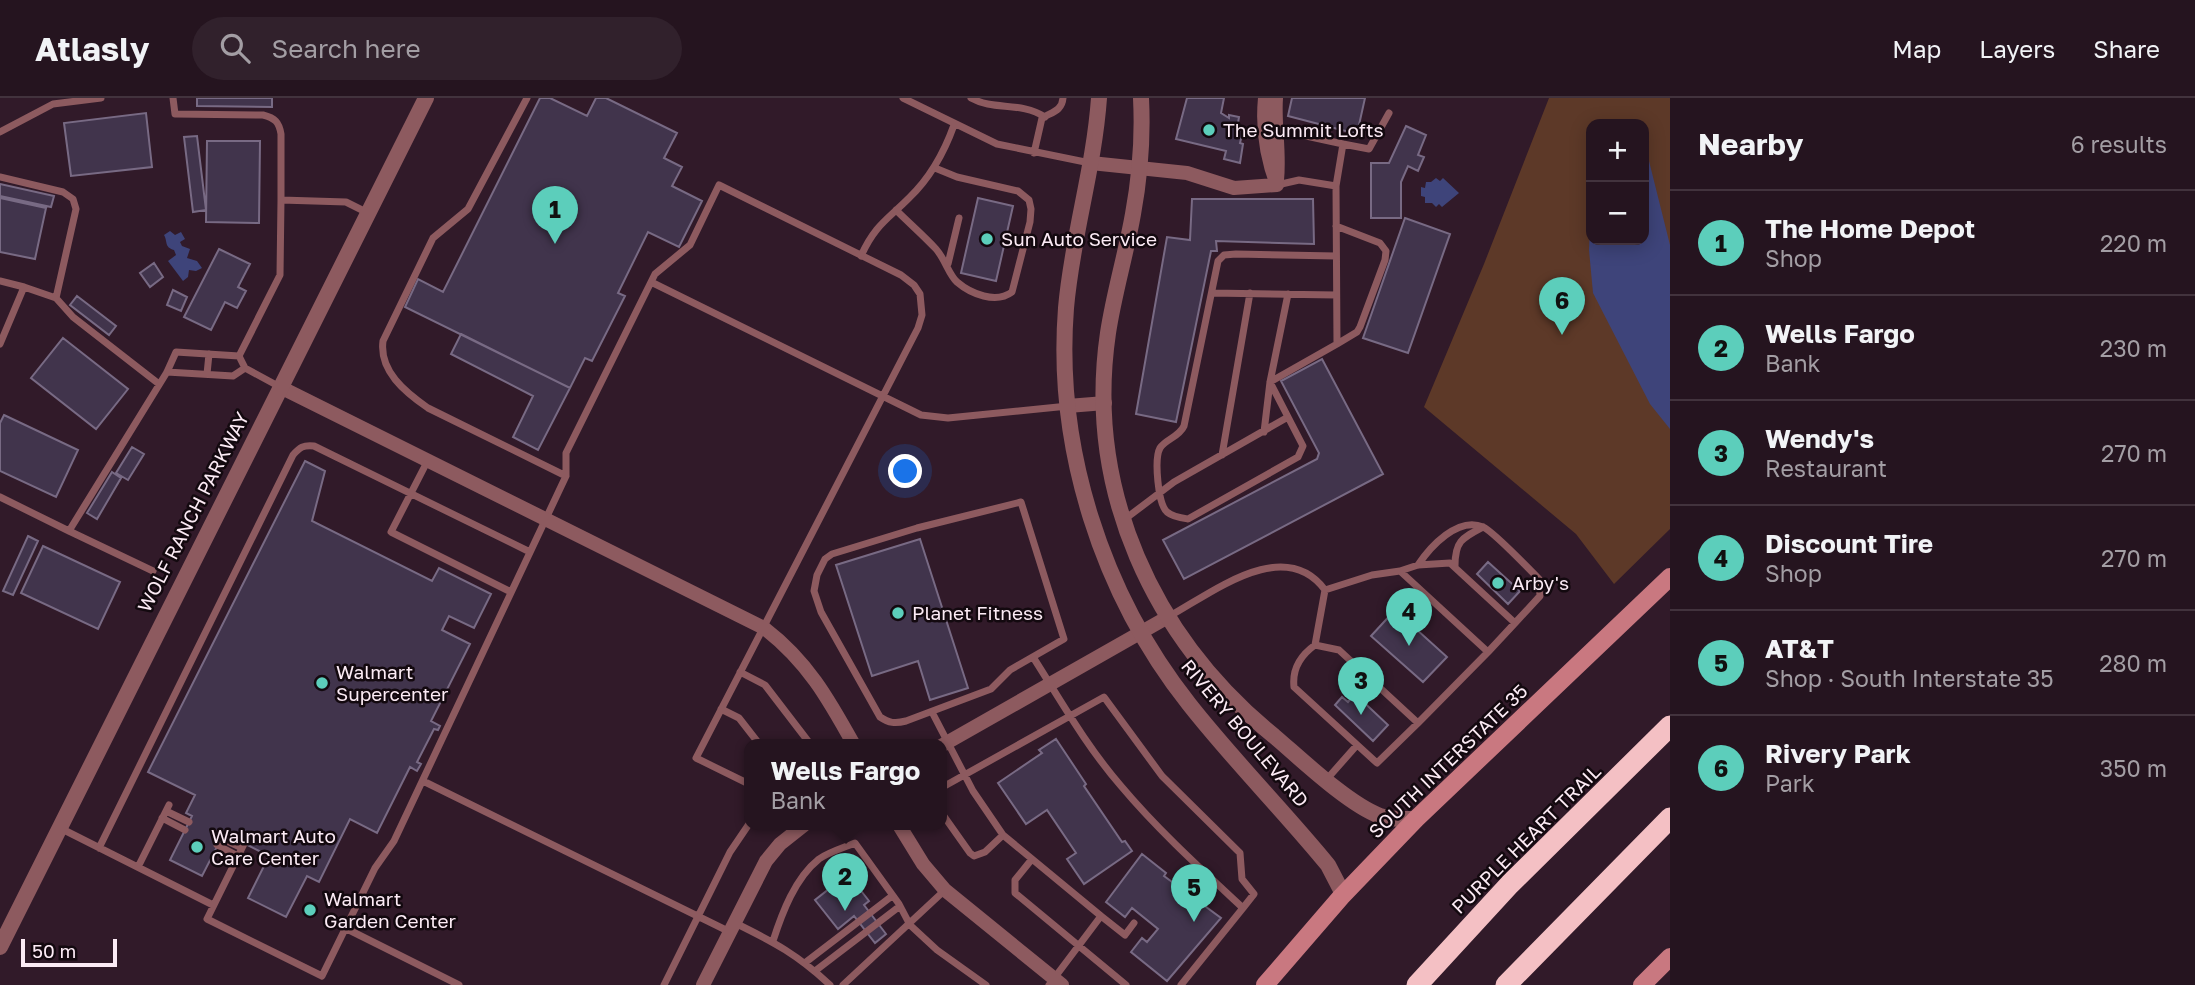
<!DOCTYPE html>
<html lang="en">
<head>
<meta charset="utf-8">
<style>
	body { margin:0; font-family:"Golos Text",sans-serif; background:#31212c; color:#f1f3f6 }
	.controls { position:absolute; right:21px; top:21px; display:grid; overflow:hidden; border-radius:14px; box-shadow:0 4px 18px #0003 }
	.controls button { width:63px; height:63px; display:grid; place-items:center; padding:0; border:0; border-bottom:2px solid #42333d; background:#25141f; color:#f1f3f6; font:35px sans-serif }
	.scale { position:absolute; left:21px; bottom:18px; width:96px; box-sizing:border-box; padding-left:7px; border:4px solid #fcebf5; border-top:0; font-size:19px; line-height:24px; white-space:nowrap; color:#fcebf5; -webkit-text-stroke:5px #13090f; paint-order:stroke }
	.you { position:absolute; left:906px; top:374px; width:24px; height:24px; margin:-18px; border:5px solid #fff; border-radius:50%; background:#1a73e8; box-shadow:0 0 0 10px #1a73e833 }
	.badge { display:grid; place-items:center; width:46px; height:46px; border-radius:50%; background:#5ccebb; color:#111; font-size:23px; font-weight:700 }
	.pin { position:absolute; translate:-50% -58px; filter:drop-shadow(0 2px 4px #0008) }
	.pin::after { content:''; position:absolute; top:37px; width:24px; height:21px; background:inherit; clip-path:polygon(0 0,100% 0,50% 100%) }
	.popup { position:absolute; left:744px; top:641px; width:203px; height:91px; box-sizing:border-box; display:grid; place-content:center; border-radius:14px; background:#25141f; filter:drop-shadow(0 2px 5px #0005); font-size:23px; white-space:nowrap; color:#a39ea4 }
	.popup b { font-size:26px; color:#f1f3f6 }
	.popup::after { content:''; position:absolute; left:50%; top:100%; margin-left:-14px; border:14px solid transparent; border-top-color:#25141f }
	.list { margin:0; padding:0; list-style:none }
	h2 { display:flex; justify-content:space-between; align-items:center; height:91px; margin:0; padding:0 28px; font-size:30px }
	h2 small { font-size:23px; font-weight:400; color:#a39ea4 }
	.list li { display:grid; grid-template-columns:46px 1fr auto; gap:21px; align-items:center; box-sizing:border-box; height:105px; padding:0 28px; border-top:2px solid #42333d }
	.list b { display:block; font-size:26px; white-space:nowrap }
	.list p { margin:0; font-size:23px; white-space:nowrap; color:#a39ea4 }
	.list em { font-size:23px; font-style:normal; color:#a39ea4 }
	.icon { flex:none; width:38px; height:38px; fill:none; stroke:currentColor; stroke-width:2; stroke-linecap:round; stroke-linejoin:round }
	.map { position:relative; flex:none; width:1670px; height:887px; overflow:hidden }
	header { display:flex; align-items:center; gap:42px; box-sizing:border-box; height:98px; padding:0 35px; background:#25141f; border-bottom:2px solid #42333d }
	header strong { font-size:33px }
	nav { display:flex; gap:38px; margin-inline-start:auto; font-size:24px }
	.search { width:490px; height:63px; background:#31212c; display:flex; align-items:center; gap:18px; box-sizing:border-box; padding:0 24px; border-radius:38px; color:#a39ea4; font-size:26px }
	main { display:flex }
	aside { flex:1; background:#25141f }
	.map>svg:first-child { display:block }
	.green { fill:#5d3928; fill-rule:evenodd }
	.water { fill:#3e447a }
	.building { fill:#41344c; stroke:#786a84; stroke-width:2 }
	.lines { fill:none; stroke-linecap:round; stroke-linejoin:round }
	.service { stroke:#8d5a5f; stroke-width:7 }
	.minor { stroke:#8d5a5f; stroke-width:14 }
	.tertiary { stroke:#8d5a5f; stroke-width:16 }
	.secondary { stroke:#c97880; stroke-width:18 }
	.motorway { stroke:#f4c0c4; stroke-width:21 }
	.poi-dot { fill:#5ccebb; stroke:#13090f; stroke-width:2.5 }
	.labels { text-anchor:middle; stroke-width:5; stroke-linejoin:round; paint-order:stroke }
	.poi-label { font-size:19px; fill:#fcebf5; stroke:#13090f; text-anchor:start }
	.street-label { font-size:19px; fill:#fcebf5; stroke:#13090f }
</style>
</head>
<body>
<header>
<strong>Atlasly</strong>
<div class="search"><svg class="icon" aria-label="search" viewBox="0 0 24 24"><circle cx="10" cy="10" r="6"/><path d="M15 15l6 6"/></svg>Search here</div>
<nav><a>Map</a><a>Layers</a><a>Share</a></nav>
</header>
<main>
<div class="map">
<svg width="1670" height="887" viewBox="0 0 1670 887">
	<rect width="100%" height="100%" fill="#311a29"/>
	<!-- green -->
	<path class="green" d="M1549,0h121v431l-56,55 -38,-50 -152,-127 60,-143zM1591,26h53v116h-53z"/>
	<!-- water -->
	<path class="water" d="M1644,43l26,104v184l-20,-25 -57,-111 -4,-43 2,-48v38h53z
		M1436,80l4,3 3,-3 16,15 -17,14 -3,-3 -3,3 -4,-4h-7v-6l-4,-1v-9l4,1 1,-6h5z
		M170,133l5,4 6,-3 4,7 -5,3 2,4 8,3 -3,9 10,3 5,7 -6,3 -7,-1 -1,7 -5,4 -15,-20 8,-6 -2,-5c-10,-3 -6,-8 -10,-15z"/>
	<!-- building -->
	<path class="building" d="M197,0h75v9l-75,-1z
		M540,0h10l37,18 9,-18h10l71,35 -13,25 18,9 -10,19 30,15 -23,46 -31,-15 -30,61 7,3 -33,65 -7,-3 -15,30 -165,-81 13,-28 25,13z
		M1187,0h37l-3,15 8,5v-3l10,2 -2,12 6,2 -3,12 3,1 -3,19 -16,-4 2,-8 -50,-12z
		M1292,0h73l-8,36 -69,-18z
		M146,15l6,54 -81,9 -7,-53z
		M1406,28l20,9 -8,20 6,2 -6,14 -10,-5 -7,16v36h-30v-55h18z
		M197,38l9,74 -13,2 -9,-75z
		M207,43h53l-1,82 -53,-1z
		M0,86l54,12 -3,11 -51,-11z
		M0,100l46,10 -11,51 -35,-7z
		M978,100l35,8 -17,75 -35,-8z
		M1192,101h121l1,45 -98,-3 1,10h-6l-35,171 -40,-8 31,-177 23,3z
		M1405,120l45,16 -42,119 -45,-15z
		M219,151l31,15 -12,23 8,4 -9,17 -12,-6 -14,28 -27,-13z
		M154,165l9,14 -13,10 -10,-14z
		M173,192l14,7 -6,14 -14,-6z
		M77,198l39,30 -7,9 -39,-30z
		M461,236l109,54 -32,62 -25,-13 20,-41 -82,-42z
		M63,240l65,51 -32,40 -65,-51z
		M1322,261l61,115 -199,105 -21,-39 154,-81 2,-6 -38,-72z
		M4,317l74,35 -22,47 -56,-26v-48z
		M132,349l12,7 -16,26 -12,-7z
		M305,363l20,10 -13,50 120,60 7,-13 52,26 -17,34 -25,-12 -7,14 28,14 -39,77 9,5 -2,4 -4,-1 -17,33 4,2 -4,7 -7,-4 -33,66 -27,-14 -31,63 -12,-6 -21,41 -38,-19 21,-42 -45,-23 -22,43 -32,-16 22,-44 -6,-3 9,-18 -47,-23z
		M112,374l9,6 -24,41 -10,-6z
		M28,438l10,5 -25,54 -10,-4z
		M920,441l48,149 -38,12 -12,-39 -46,15 -36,-111z
		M43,448l77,36 -22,47 -77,-36z
		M1488,464l32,29 -12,13 -31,-30z
		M1395,512l52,47 -24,25 -52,-46z
		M1355,596l33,31 -15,16 -38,-36 7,-8 6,5z
		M1056,641l30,45 -2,2 38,56 3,-1 7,10 -48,33 -17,-25 9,-6 -29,-43 -21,14 -28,-41 44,-30 -3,-3z
		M1142,756l24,19 -2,3 57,42 -54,63 -36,-29 11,-14 5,4 11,-13 -26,-21 -7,9 -19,-15z
		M848,776l21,27 -5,4 22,29 -11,9 -21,-27 -16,13 -23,-29z"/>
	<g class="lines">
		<!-- service -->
		<path class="service" d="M173,0l2,16 88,1c12,3 16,7 18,19v66l65,2 22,11
			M527,0l-59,111 -35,29 -50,103c-4,30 22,51 45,67l138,68
			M903,0l94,46 93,19
			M971,0c23,13 49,3 74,19
			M0,34l53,-28 48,-6
			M1297,36l46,10
			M1034,55l8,-35c10,-6 20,-7 21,-20
			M0,79l63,15 10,7 3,10 -20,89
			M1336,88l7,-42 26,5 20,-36
			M896,112c13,13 28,26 40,39 9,10 13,26 21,33 14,12 39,22 55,10l18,-70 1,-13 -2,-9 -11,-9 -61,-14 -22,-9
			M1336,128l44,17 6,8 -1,9 -25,67 -3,5 -20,12
			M861,158c14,-31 26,-36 48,-58 22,-21 35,-45 45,-73
			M948,166l11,-46
			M0,183l24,6 -24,57
			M651,184l270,133 27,3 120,-12
			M24,189l32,11 17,19 86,67
			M1212,195l124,2
			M239,258l41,-81 1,-75
			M167,274l66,4 12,-8
			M207,276l2,-20
			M1288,319l15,29 -5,11 -110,62c-7,-1 -15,-2 -21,-7 -9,-8 -13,-53 -7,-64 6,-9 19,-11 24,-22l34,-165 6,-6 12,-1 100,2
			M1264,334l6,-50 18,-88
			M1222,357l28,-162
			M428,362l-37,72 120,60
			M0,399l69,34
			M1021,404l43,137 -54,31 -19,19 -85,32c-11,3 -17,2 -26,-4l-59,-105 -7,-21 3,-16 8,-16 7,-5 85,-26z
			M1125,421l49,-37 114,-65 -18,-35 67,-38 -1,-158 -37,-6 -22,5
			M1455,468c0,-25 7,-28 28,-39
			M153,473l-84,-40 98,-159 9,-20 63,4 6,12 35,19
			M1400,473l18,-6 32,-2 65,60 25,-27 -1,-17c-10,-10 -46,-48 -56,-52 -25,-11 -53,20 -65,38
			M1325,492l47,-15 28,-4 88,81 -70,71
			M1168,519c44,-24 116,-82 157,-27l-10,55
			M1315,547l24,5 79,73 -41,40 -83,-76c-2,-18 7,-32 21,-42z
			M1488,554l27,-29
			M1033,559c28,44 54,90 88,129 37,44 80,83 122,122l-62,77
			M740,574l25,13 46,60
			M721,611l18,9 21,27
			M932,614l41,79 30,44 98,81 -52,69
			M1327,681l30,-34
			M423,683l307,151
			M941,690l163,-91 58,79 78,77 2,26 12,15 -11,14
			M166,713l23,11
			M941,714l29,41 4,3 11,-4 18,-17
			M162,720l23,12
			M60,730l153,77
			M221,740l21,10
			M244,746l-37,75 115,57 53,-108 19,-27 172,-365v-23l89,-179 35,-29 29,-60 182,90 13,10 6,9 2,21 -4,13 -222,430 53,26
			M217,747l21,11
			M99,750l194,-393c7,-8 10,-10 21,-9l216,106
			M1032,761l-17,21v13l111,92
			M138,769l31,-62
			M1101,818l24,19 9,-12
			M735,825c39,19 63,32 95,62
			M345,830l114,57
			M773,843c9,-28 22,-63 46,-82 10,-7 24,-11 36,-16l44,61 11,21 27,25 49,35
			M806,864l86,-66
			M815,873l85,-65
			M664,887l66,-133 19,-28
			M843,887l102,-95"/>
		<!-- minor -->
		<path class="minor" d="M1265,0c-3,31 1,58 12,87
			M1276,0c-2,27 4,54 1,82
			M1091,65l96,10 47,15 43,-3
			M280,289l484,241c43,33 64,70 90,117
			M1068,308l37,-3
			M941,648l227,-129
			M899,727l24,39 22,26 117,95
			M703,887l63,-124 14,-17 24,-19"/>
		<!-- tertiary -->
		<path class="tertiary" d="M1099,0c-5,71 -27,139 -33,210 -11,140 36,286 123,396 44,56 94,106 139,161l13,25v7
			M1141,0c2,39 -1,78 -8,116 -7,40 -19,79 -25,119 -23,157 45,305 166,403 27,23 74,68 106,80 11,4 24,3 36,3
			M0,849l426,-849"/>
		<!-- secondary -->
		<path class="secondary" d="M1265,887l76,-88 75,-78 254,-242
			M1642,887l28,-28"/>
		<!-- motorway -->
		<path class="motorway" d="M1417,887l93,-101 160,-158
			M1506,887l164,-167"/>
	</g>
	<!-- markers -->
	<g class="poi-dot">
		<circle cx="1209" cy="32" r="7"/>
		<circle cx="987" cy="141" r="7"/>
		<circle cx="1498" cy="485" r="7"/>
		<circle cx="898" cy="515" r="7"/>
		<circle cx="322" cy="585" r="7"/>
		<circle cx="197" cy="749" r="7"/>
		<circle cx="310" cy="812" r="7"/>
	</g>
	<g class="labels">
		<!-- poi labels -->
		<g class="poi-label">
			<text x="1223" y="39">The Summit Lofts</text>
			<text x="1001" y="148">Sun Auto Service</text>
			<text x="1512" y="492">Arby's</text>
			<text x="912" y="522">Planet Fitness</text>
			<text x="336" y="581">Walmart<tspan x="336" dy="22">Supercenter</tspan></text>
			<text x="211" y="745">Walmart Auto<tspan x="211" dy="22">Care Center</tspan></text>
			<text x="324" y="808">Walmart<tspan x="324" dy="22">Garden Center</tspan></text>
		</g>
		<!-- street labels -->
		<g class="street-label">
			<text transform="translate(193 414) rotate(-63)" y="7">WOLF RANCH PARKWAY</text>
			<text transform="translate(1245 635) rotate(50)" y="7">RIVERY BOULEVARD</text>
			<text transform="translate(1448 663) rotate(-44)" y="7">SOUTH INTERSTATE 35</text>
			<text transform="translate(1526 741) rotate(-45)" y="7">PURPLE HEART TRAIL</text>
		</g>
	</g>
</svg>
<div class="controls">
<button>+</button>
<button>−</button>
</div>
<div class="scale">50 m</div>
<div class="you"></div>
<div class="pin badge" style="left:555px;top:146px">1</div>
<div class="pin badge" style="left:845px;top:813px">2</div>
<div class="popup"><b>Wells Fargo</b>Bank</div>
<div class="pin badge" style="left:1361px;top:617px">3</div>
<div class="pin badge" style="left:1409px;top:548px">4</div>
<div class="pin badge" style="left:1194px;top:824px">5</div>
<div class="pin badge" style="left:1562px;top:237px">6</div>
</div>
<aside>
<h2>Nearby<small>6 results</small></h2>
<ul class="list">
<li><span class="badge">1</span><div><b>The Home Depot</b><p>Shop</p></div><em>220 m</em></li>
<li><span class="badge">2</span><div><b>Wells Fargo</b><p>Bank</p></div><em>230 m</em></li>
<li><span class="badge">3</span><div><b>Wendy's</b><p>Restaurant</p></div><em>270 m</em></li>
<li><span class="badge">4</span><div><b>Discount Tire</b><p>Shop</p></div><em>270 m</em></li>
<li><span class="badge">5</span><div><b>AT&amp;T</b><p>Shop · South Interstate 35</p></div><em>280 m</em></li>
<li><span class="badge">6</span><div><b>Rivery Park</b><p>Park</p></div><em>350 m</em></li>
</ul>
</aside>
</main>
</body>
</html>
